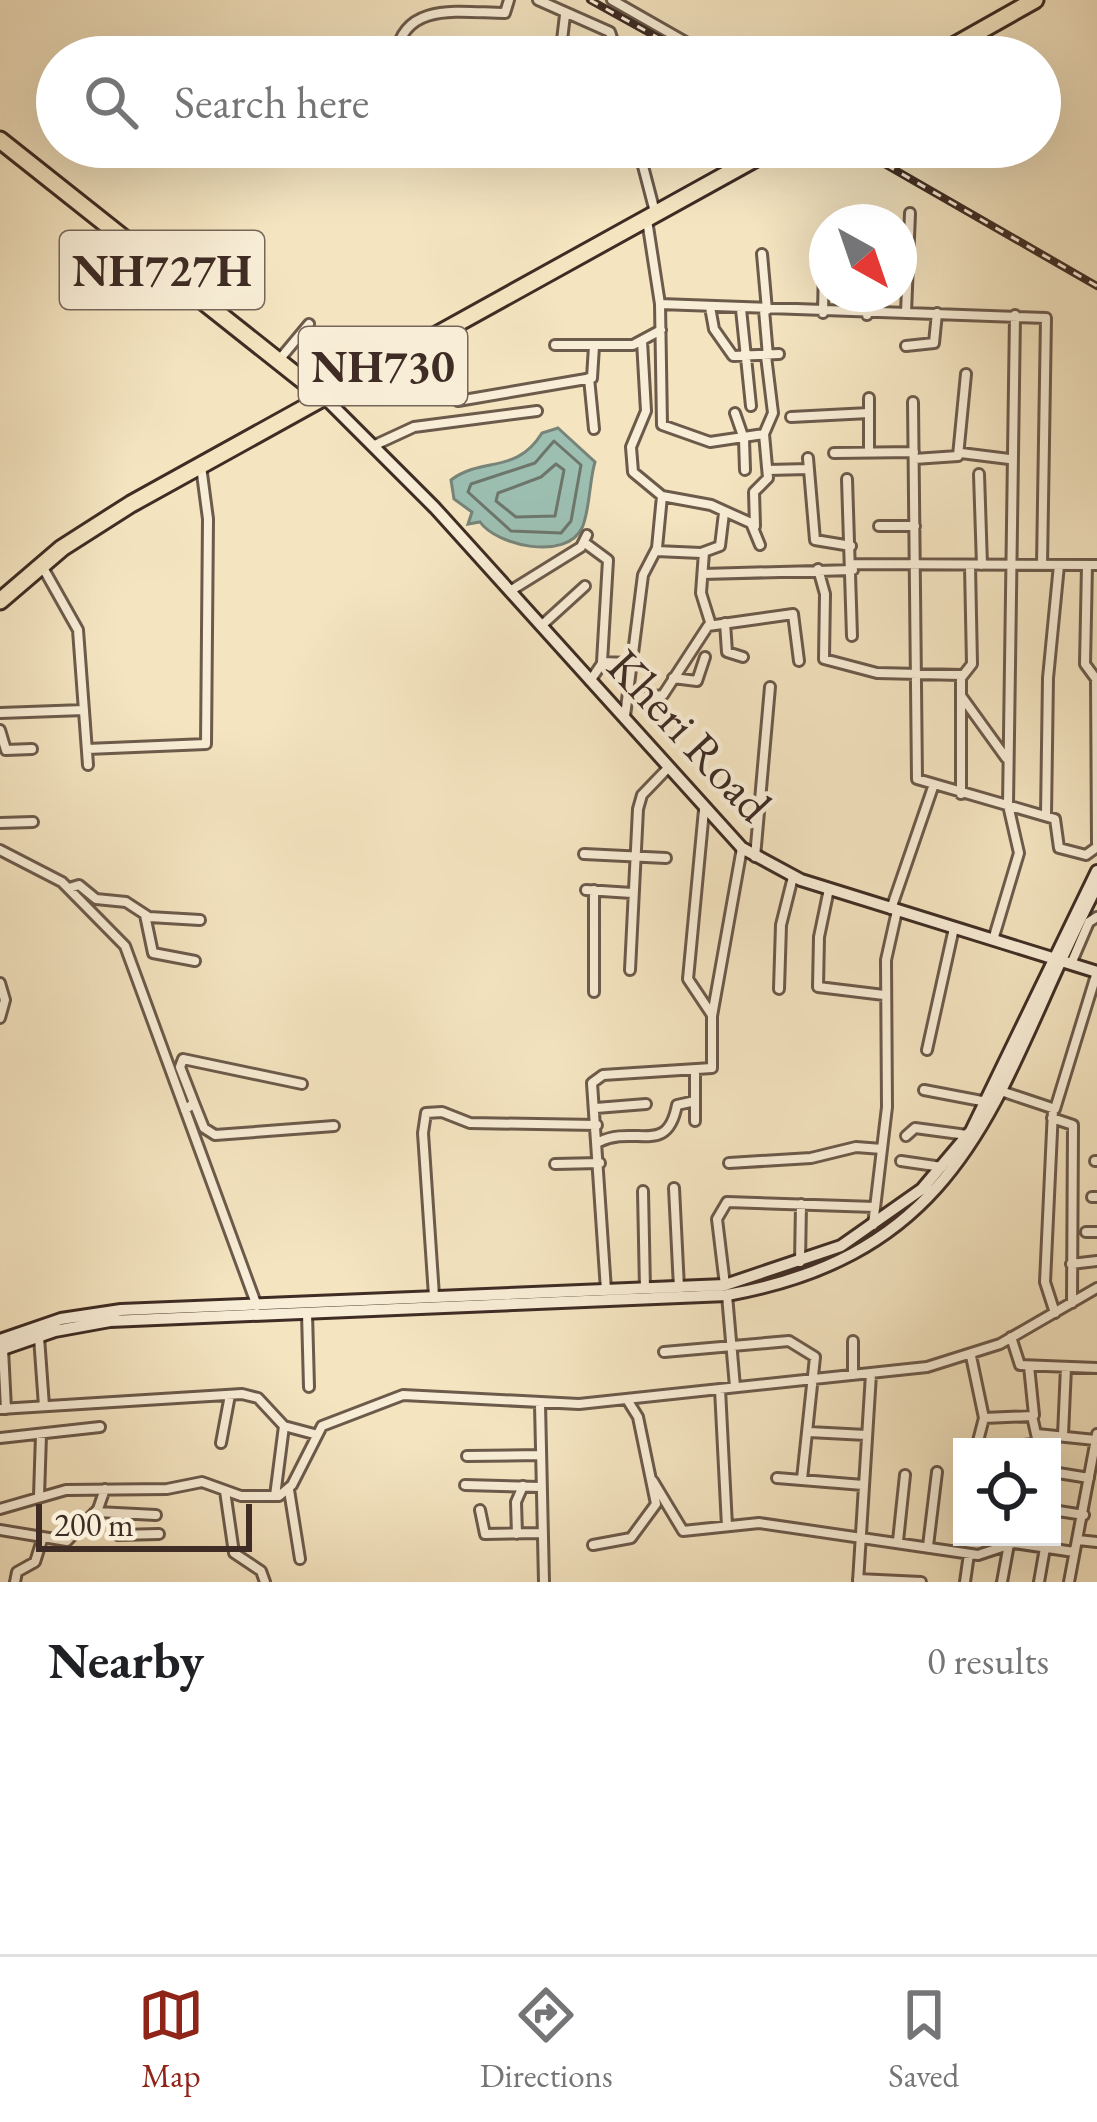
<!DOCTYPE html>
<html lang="en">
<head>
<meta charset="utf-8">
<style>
	body { margin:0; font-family:"EB Garamond",serif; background:#f6f6f6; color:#202124 }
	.controls { position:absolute; right:36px; bottom:36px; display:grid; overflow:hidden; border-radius:0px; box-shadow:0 12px 48px #0002 }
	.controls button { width:108px; height:108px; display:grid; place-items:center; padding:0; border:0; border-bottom:3px solid #e0e0e0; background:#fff; color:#202124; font:60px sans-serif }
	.compass { position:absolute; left:809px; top:204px; width:108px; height:108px; border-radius:50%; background:#fff; box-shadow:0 12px 48px #0002; rotate:140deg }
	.scale { position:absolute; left:36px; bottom:30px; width:216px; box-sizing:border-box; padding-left:12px; border:6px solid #3f2c24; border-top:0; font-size:33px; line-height:42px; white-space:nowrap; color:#3f2c24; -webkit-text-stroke:9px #f8edd6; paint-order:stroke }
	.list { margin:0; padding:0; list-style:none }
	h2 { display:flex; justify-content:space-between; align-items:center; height:156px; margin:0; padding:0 48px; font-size:51px }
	h2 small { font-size:39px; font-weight:400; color:#757577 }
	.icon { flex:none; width:66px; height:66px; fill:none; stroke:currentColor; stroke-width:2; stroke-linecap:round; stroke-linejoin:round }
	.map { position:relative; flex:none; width:1097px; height:1582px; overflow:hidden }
	.search { position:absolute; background:#fff; box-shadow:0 12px 48px #0002; left:36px; right:36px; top:36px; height:132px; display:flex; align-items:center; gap:30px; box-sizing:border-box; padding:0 42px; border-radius:66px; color:#757577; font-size:45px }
	.sheet { height:372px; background:#fff }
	nav { display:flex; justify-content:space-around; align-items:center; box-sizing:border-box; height:168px; border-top:3px solid #e0e0e0; background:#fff; font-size:33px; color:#757577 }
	nav a { display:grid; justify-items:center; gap:6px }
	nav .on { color:#8f2418 }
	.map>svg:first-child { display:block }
	.water { fill:#9cbfb2; stroke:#778479; stroke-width:3 }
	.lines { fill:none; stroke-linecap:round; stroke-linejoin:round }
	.shore { stroke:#6e766b; stroke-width:3 }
	.street-casing { stroke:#6c5a4b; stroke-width:14 }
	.secondary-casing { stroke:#3f2c24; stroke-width:16 }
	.highway-casing { stroke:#3f2c24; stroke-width:21 }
	.street { stroke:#f8edd6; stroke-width:8 }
	.secondary { stroke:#f8edd6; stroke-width:10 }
	.highway { stroke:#f4e4c0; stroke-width:15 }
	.rail-casing { stroke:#3f2c24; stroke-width:8 }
	.rail { stroke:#f8edd6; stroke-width:3; stroke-dasharray:9; stroke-linecap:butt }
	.labels { text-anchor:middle; stroke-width:9; stroke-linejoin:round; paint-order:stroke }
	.shield { fill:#f8edd6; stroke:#766659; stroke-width:3 }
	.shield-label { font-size:45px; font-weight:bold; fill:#3f2c24 }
	.street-label { font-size:48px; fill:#3f2c24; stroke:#f8edd6 }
</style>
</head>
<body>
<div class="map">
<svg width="1097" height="1582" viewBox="0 0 1097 1582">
	<rect width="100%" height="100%" fill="#f4e4c0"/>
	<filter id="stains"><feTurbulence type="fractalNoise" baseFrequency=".00167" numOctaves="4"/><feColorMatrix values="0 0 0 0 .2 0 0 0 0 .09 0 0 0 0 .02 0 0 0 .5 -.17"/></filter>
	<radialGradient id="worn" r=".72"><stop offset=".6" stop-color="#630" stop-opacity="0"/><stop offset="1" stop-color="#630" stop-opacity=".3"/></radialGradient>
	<!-- water -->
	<path class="water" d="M558,428l37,34c-6,20 -5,48 -13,66 -16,33 -85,18 -102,-6l-12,2 4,-12 -18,-13 -3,-19c32,-24 65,-5 91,-47z"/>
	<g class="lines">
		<!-- shore -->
		<path class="shore" d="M554,441l27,24 -10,56 -10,12 -50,-2 -43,-39 3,-8 64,-21z
			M556,464l8,6 -9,46 -39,1 -20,-16 2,-8 43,-16z"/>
		<!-- street casing -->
		<g class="street-casing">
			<path id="street" d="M538,0l72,32 8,25
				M612,0l100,57
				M396,55c8,-55 67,-42 109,-42l4,-13
				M560,57l5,-42
				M638,147l17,65
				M647,220l13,84 2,121 48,17 54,-8 9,-21 -7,-57
				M762,254l5,56
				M660,304l386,14 -4,247
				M710,307l4,22 19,27 46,-2
				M741,309l10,97
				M764,310l4,46
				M823,313l1,-47
				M906,313l4,-100
				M867,315l1,-21
				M446,332l12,69 134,-23 2,-32
				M642,341l4,70 -15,36 2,25 29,24 49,9 40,18 9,22
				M555,345h78l28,-15
				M906,346l28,-3 3,-30
				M279,360l30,-36
				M589,378l5,51
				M869,398v54
				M913,402l4,377 138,40 4,29 27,7 11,-8
				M735,413l9,26 1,31
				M791,417l78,-4
				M375,445l39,-18 123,-16
				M834,453l80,-1
				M961,453l48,6
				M808,458l7,82 36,6
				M914,459l44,-3 8,-82
				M768,470l40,-1
				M979,474l3,91
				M847,479l5,157
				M755,526l-1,-34 14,-14 -4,-44
				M879,526h36
				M585,543l23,17 -6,102 27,1
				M656,551l45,2 19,-7 4,-33
				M704,552l-3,41 10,32
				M853,564l244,1
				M1087,565l-2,99 11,15 1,164
				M42,566l36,64 10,135
				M818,569l7,25 -1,65 53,14 85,2
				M703,574l150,-4
				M510,591l71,-44 6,-12
				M725,623l2,29 16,5
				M541,626l44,-40
				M673,678l24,3 8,-24
				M590,681l13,-19
				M962,697l44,61
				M628,699l35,-4 45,-69 85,-12 6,47
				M0,713l84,-3
				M625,716l18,-141 14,-27 5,-52
				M0,730l6,20 26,-1
				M87,749l119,-5 2,-225 -7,-53
				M961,794v-116l11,-14 -2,-98
				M704,810l-16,169 24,36
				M1046,815l2,-137 11,-113
				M0,823l33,-1
				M0,850l62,32 63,64 132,360
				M584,854l82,4
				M755,857l15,-170
				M69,888l10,-3 17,14 30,3 23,15 51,3
				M829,889l-10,48 -1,50 66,8
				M586,890l46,3
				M594,890v102
				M891,909l42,-122
				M145,915l8,38 42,8
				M993,940l26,-87 -11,-48 7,-490
				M1071,964l18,-42 8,-5
				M630,970l8,-161 4,-14 25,-26
				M0,983l5,17 -5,18
				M779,989l2,-64 12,-48
				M927,1050l27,-122
				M695,1072v49
				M924,1090l63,12
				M1004,1092l51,17 42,-137
				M194,1103l10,25 11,7 119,-9
				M596,1108l50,-4
				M185,1110l9,-7 -14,-36 3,-8 119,25
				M1053,1110l-8,172 10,31
				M1052,1118l21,7 -1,178
				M906,1136l9,-8 52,7
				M599,1142c37,-18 68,15 78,-37l18,-4
				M901,1161l41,6
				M1095,1161h2
				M729,1163l82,-5 45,-11 26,2
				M555,1164l45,-1
				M674,1188l5,100
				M643,1191l2,98
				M1092,1197h5
				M873,1225l14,-118 -1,-147 11,-49
				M1086,1232h11
				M800,1262l1,-58
				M1071,1264l26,-3
				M725,1285l-8,-66 10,-17 148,5
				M606,1290l-14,-207 11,-8 109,-7v-52l30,-168
				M727,1295l8,92
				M434,1296l-11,-163 3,-20 16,-1 28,11 127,2
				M307,1313l2,74
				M39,1337l5,69
				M1011,1337l9,28 77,3
				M853,1341v34
				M3,1349l3,60
				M664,1352l125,-11 26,16 -13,122
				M971,1356l13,62 48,-2 7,31
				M1029,1366l5,49
				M720,1389l7,137
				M540,1404l4,178
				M0,1409l242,-15 16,4 26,28 30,8
				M809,1432l57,3
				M1037,1434l58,6
				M1063,1435l3,-68
				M0,1438l100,-11
				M221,1443l9,-48
				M982,1447l-4,-6 6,-23
				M1009,1447l30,-4
				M467,1456l74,-1
				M1052,1472l37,6
				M777,1478l86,7
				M653,1481l30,50 76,-8 219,32 36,-12 60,9
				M465,1485l76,2
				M289,1490l11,69
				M225,1491l9,62 27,18 4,11
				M39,1496l2,-61
				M275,1496l9,-70
				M0,1509l66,-19 101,-1 35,-7 39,14h38l13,-11 30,-59 81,-31 176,9 348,-37 73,-23 97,-56
				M480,1510l5,24 57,-1
				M1052,1510l32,5
				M97,1512l59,3
				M114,1514l4,21 41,-1
				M0,1530l67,11 31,-32 7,-20
				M517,1534l-1,-32 7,-16
				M1078,1540l19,2
				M898,1541l7,-66
				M593,1545l38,-7 25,-34 -18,-87 -10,-16
				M928,1546l9,-74
				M858,1579l63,3
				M15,1582l2,-10 18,-10 7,-22
				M858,1582l13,-208
				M965,1582l4,-28
				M1002,1582l7,-38 -5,-7
				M1039,1582l6,-34
				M1069,1582l28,-148"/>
		</g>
		<!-- secondary casing -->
		<g class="secondary-casing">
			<path id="secondary" d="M325,398l110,110 307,340 59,32 296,92
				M0,1340l61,-21 60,-9 604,-25 116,-39 81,-57 49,-58 126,-260
				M0,1350l55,-19 55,-10 617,-26c253,-45 270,-219 370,-409"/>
		</g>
		<!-- highway casing -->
		<g class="highway-casing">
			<path id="highway" d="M934,57l101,-57
				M0,140l325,258
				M0,601l62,-53 69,-44 645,-357"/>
		</g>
		<!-- street -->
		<use href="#street" class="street"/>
		<!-- secondary -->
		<use href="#secondary" class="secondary"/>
		<!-- highway -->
		<use href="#highway" class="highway"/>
		<!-- rail casing -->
		<g class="rail-casing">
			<path id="rail" d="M590,0l103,57
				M855,147l242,139"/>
		</g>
		<!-- rail -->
		<use href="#rail" class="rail"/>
	</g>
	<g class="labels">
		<!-- shield labels -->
		<g class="shield">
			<rect x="60" y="231" width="204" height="78" rx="9"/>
			<rect x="299" y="327" width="168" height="78" rx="9"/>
		</g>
		<g class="shield-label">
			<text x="162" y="286">NH727H</text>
			<text x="383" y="382">NH730</text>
		</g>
		<!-- street labels -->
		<g class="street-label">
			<text transform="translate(690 735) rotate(47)" y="17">Kheri Road</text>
		</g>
	</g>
	<rect width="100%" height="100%" filter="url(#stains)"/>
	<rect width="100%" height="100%" fill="url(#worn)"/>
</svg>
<div class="controls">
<button><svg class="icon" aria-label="locate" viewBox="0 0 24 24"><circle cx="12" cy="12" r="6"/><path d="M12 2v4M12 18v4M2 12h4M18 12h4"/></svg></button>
</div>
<svg class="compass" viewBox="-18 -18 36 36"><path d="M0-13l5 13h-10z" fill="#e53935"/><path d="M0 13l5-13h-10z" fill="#757577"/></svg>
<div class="scale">200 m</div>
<div class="search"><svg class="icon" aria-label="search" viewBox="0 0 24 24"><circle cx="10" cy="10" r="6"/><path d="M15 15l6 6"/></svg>Search here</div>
</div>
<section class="sheet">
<h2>Nearby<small>0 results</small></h2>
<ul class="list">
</ul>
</section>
<nav>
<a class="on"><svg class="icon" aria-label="map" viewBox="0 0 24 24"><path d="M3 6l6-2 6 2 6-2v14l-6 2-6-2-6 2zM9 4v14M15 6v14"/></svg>Map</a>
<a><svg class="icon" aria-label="directions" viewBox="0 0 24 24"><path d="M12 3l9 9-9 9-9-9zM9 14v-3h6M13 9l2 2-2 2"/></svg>Directions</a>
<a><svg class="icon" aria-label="saved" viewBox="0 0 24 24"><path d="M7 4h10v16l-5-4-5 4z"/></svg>Saved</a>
</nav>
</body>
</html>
